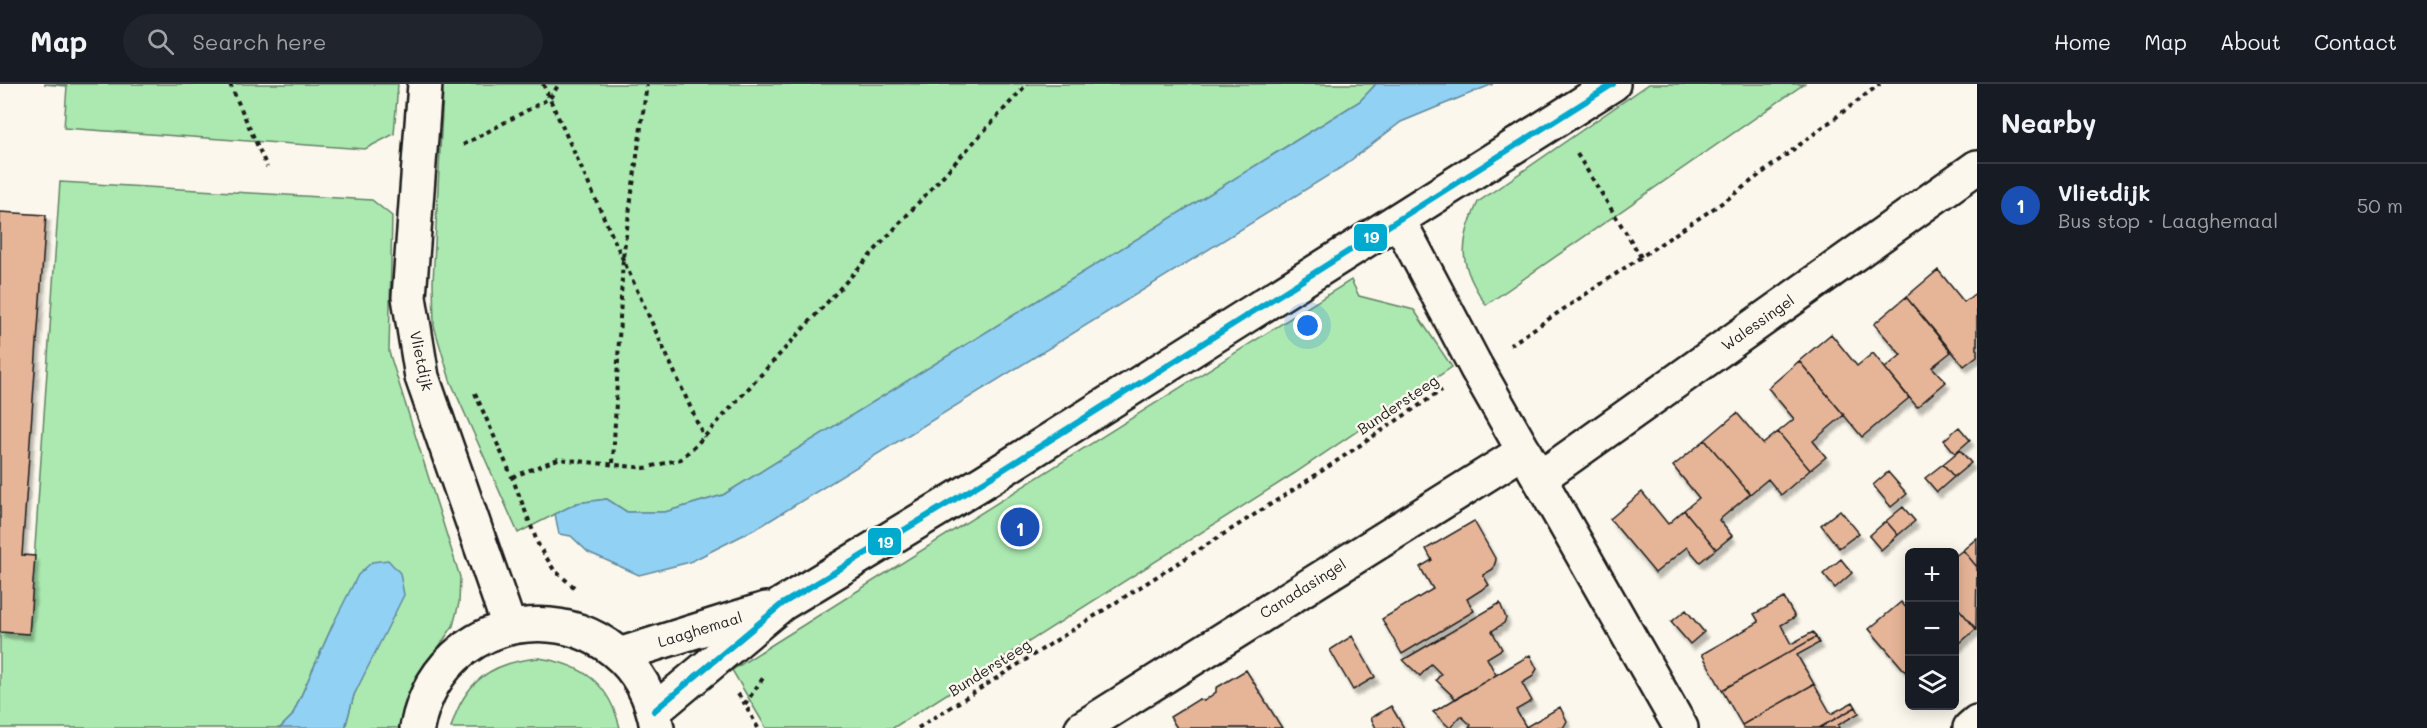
<!DOCTYPE html>
<html lang="en">
<head>
<meta charset="utf-8">
<style>
	body { margin:0; font-family:Mali,sans-serif; background:#20242c; color:#f1f3f6 }
	.controls { position:absolute; right:18px; bottom:18px; display:grid; overflow:hidden; border-radius:9px; box-shadow:0 3px 15px #0003 }
	.controls button { width:54px; height:54px; display:grid; place-items:center; padding:0; border:0; border-bottom:2px solid #363941; background:#171b24; color:#f1f3f6; font:30px sans-serif }
	.you { position:absolute; left:1308px; top:242px; width:21px; height:21px; margin:-15px; border:4px solid #fff; border-radius:50%; background:#1a73e8; box-shadow:0 0 0 9px #1a73e833 }
	.badge { display:grid; place-items:center; width:39px; height:39px; border-radius:50%; background:#1f6fb2; color:#fff; font-size:20px; font-weight:700 }
	.pin { position:absolute; translate:-50% -50%; border:3px solid #fff; box-shadow:0 2px 6px #0006 }
	.list { margin:0; padding:0; list-style:none }
	h2 { display:flex; justify-content:space-between; align-items:center; height:78px; margin:0; padding:0 24px; font-size:26px }
	h2 small { font-size:20px; font-weight:400; color:#9ea1a6 }
	.list li { display:grid; grid-template-columns:39px 1fr auto; gap:18px; align-items:center; box-sizing:border-box; height:84px; padding:0 24px; border-top:2px solid #363941 }
	.list b { display:block; font-size:22px; white-space:nowrap }
	.list p { margin:0; font-size:20px; white-space:nowrap; color:#9ea1a6 }
	.list em { font-size:20px; font-style:normal; color:#9ea1a6 }
	.icon { flex:none; width:33px; height:33px; fill:none; stroke:currentColor; stroke-width:2; stroke-linecap:round; stroke-linejoin:round }
	.map { position:relative; flex:none; width:1977px; height:644px; overflow:hidden }
	header { display:flex; align-items:center; gap:36px; box-sizing:border-box; height:84px; padding:0 30px; background:#171b24; border-bottom:2px solid #363941 }
	header strong { font-size:28px }
	nav { display:flex; gap:33px; margin-inline-start:auto; font-size:21px }
	.search { width:420px; height:54px; background:#20242c; display:flex; align-items:center; gap:15px; box-sizing:border-box; padding:0 21px; border-radius:33px; color:#9ea1a6; font-size:22px }
	main { display:flex }
	aside { flex:1; background:#171b24 }
	.map>svg:first-child { display:block }
	.green { fill:#abe9b0; stroke:#648266; stroke-width:1.5 }
	.water { fill:#91d1f3; stroke:#62899d; stroke-width:1.5 }
	.building { fill:#e6b598; stroke:#1c1c1c; stroke-width:1.5; filter:url(#shadow) }
	.lines { fill:none; stroke-linecap:round; stroke-linejoin:round }
	.street-casing { stroke:#1c1c1c; stroke-width:38 }
	.secondary-casing { stroke:#1c1c1c; stroke-width:38 }
	.path { stroke:#1c1c1c; stroke-width:4; stroke-dasharray:4.5 4.5; stroke-linecap:butt }
	.street { stroke:#fbf7ec; stroke-width:33 }
	.secondary { stroke:#fbf7ec; stroke-width:33 }
	.bus-1-casing { stroke:#fbf7ec; stroke-width:10 }
	.bus-1 { stroke:#00a9ce; stroke-width:6 }
	.labels { text-anchor:middle; stroke-width:5; stroke-linejoin:round; paint-order:stroke }
	.street-label { font-size:15px; fill:#1c1c1c; stroke:#fbf7ec }
	.line-badge { stroke:#fbf7ec; stroke-width:2 }
	.badge-label { font-size:16px; text-anchor:middle; font-weight:bold; fill:#fff }
</style>
</head>
<body>
<header>
<strong>Map</strong>
<div class="search"><svg class="icon" aria-label="search" viewBox="0 0 24 24"><circle cx="10" cy="10" r="6"/><path d="M15 15l6 6"/></svg>Search here</div>
<nav><a>Home</a><a>Map</a><a>About</a><a>Contact</a></nav>
</header>
<main>
<div class="map">
<svg width="1977" height="644" viewBox="0 0 1977 644">
	<defs>
		<filter id="shadow"><feDropShadow dx="3.5" dy="6" stdDeviation="1.5" flood-color="#0004"/></filter>
	</defs>
	<rect width="100%" height="100%" fill="#fbf7ec"/>
	<filter id="ink" filterUnits="userSpaceOnUse"><feTurbulence type="fractalNoise" baseFrequency=".0167" numOctaves="2"/><feDisplacementMap in="SourceGraphic" scale="12" xChannelSelector="R" yChannelSelector="G"/><feConvolveMatrix kernelMatrix="1 2 1 2 8 2 1 2 1" color-interpolation-filters="sRGB"/></filter>
	<g filter="url(#ink)">
		<!-- green -->
		<path class="green" d="M44,0h354l-4,50 -29,15 -301,-21 3,-42z
			M441,0h935l-16,17 -637,394 -58,17h-38l-20,-13 -30,4 -59,30 -68,-153 -16,-54 -1,-44 10,-189z
			M1649,0h155l-318,221c-27,-41 -28,-58 -8,-103z
			M60,98l312,18 20,16 -3,136 71,225 -1,26 -6,23 -29,43 -18,34 -5,25h-56l9,-33 20,-43 -40,-30 -42,94 -12,12h-280v-96l29,2z
			M1351,196l8,16 55,14 38,57 -157,106 -402,255h-127l-34,-58z
			M539,574c45,7 70,25 81,70h-169c13,-47 41,-66 88,-70z"/>
		<!-- water -->
		<path class="water" d="M1376,0h117l-92,38 -59,45 -581,359 -71,36 -51,13 -51,-23 -17,-16 -12,-2 -4,-20 22,-11 30,-4 20,13h38l58,-17 637,-394z
			M388,476l12,13 4,22 -50,100 -9,33h-65l12,-12 42,-94 24,-47 14,-13z"/>
		<!-- building -->
		<path class="building" d="M0,128l46,3 -24,340 13,1 -6,78 -29,-2z
			M1938,186l26,32 13,-10v64l-13,10 -58,-69z
			M1906,213l45,55 -19,15 14,15 -29,25 -32,-39 16,-13 -27,-31z
			M1831,250l26,32 16,-13 36,45 -47,39 -63,-76z
			M1799,277l45,54 -31,26 13,16 -16,13 -32,-38 16,-13 -26,-31z
			M1737,329l26,31 15,-12 32,38 -29,25 -13,-16 -18,15 -45,-54z
			M1959,343l11,13 -15,13 -11,-13z
			M1705,356l45,54 -31,26 13,16 -16,13 -32,-39 15,-12 -26,-32z
			M1960,366l11,13 -17,14 -11,-13z
			M1943,380l11,13 -17,15 -12,-14z
			M1888,388l19,22 -16,13 -18,-22z
			M1642,408l26,32 16,-14 32,39 -16,13 -13,-15 -32,26 -45,-54z
			M1903,423l12,14 -17,14 -12,-14z
			M1840,426l19,23 -20,15 -18,-23z
			M1474,437l22,39 -3,9 -10,6 6,10 -22,14 7,12 -72,43 -20,-35 51,-30 -13,-22 12,-7 -6,-11z
			M1886,437l12,14 -17,15 -12,-14z
			M1977,454v29l-14,-17z
			M1963,466l14,17 -1,62 -22,-26v-46z
			M1841,475l11,14 -17,15 -12,-14z
			M1784,514l11,19 -14,8 10,19 22,-12 3,5 -94,53 -20,-36 57,-32 -5,-8z
			M1901,518l9,10v65l-41,-48z
			M1500,519l6,15 -2,5 -12,8 10,18 -15,9 9,17 -40,24 -20,-19 5,-6 -10,-10 -11,12 -17,-16z
			M1954,519l22,26 -22,19z
			M1686,526l18,22 -14,12 -19,-22z
			M1352,552l23,41 -22,13 -23,-40z
			M1816,553l3,6 -22,12 17,29 -72,41 -20,-35z
			M1530,571l7,14 -5,8 -10,6 10,18 -16,9 10,17 -2,1h-55l2,-3 -10,-9 -11,12 -17,-16z
			M1246,586l36,58h-105l-7,-11 29,-18 5,2 12,-9v-4z
			M1814,600l17,30 22,-12 3,5 -37,21h-76l-1,-3z
			M1391,622l13,22h-28l-5,-10z
			M1560,623l7,14 -4,7h-39z
			M1856,623l3,6 -21,12 1,3h-20z"/>
		<g class="lines">
			<!-- street casing -->
			<g class="street-casing">
				<path id="street" d="M1399,137l77,146 205,361
					M1540,394l437,-311
					M1082,644l442,-277
					M1970,644l7,-6"/>
			</g>
			<!-- secondary casing -->
			<g class="secondary-casing">
				<path id="secondary" d="M425,0l-16,213 13,80 87,249
					M619,571l147,-46
					M654,627l128,-107 203,-123 628,-397
					M417,644c27,-139 218,-137 240,0"/>
			</g>
			<!-- path -->
			<path class="path" d="M230,0l37,83
				M543,0l161,353
				M463,61l87,-47 9,-14
				M1577,70l64,103
				M1510,261l219,-147 151,-114
				M475,309l37,84 26,67 16,26 20,17
				M613,379l10,-206 24,-173
				M512,393l46,-18 87,9 36,-9 23,-22 323,-353
				M738,610l7,10
				M758,644l-13,-24 18,-26
				M918,644l383,-243 141,-95"/>
			<!-- street -->
			<use href="#street" class="street"/>
			<!-- secondary -->
			<use href="#secondary" class="secondary"/>
			<!-- bus-1 casing -->
			<g class="bus-1-casing">
				<path id="bus-1" d="M654,627l128,-107 203,-123 628,-397"/>
			</g>
			<!-- bus-1 -->
			<use href="#bus-1" class="bus-1"/>
		</g>
	</g>
	<g class="labels">
		<!-- street labels -->
		<g class="street-label">
			<text transform="translate(1758 239) rotate(-35)" y="5">Walessingel</text>
			<text transform="translate(421 277) rotate(78)" y="5">Vlietdijk</text>
			<text transform="translate(1398 321) rotate(-34)" y="5">Bundersteeg</text>
			<text transform="translate(1303 505) rotate(-32)" y="5">Canadasingel</text>
			<text transform="translate(700 546) rotate(-17)" y="5">Laaghemaal</text>
			<text transform="translate(990 584) rotate(-32)" y="5">Bundersteeg</text>
		</g>
	</g>
	<g class="line-badge">
		<rect x="1353" y="139" width="35" height="29" rx="6" fill="#00a9ce"/>
		<rect x="867" y="443" width="35" height="29" rx="6" fill="#00a9ce"/>
	</g>
	<g class="badge-label">
		<text x="1371" y="159">19</text>
		<text x="885" y="464">19</text>
	</g>
</svg>
<div class="controls">
<button>+</button>
<button>−</button>
<button><svg class="icon" aria-label="layers" viewBox="0 0 24 24"><path d="M12 4l9 5-9 5-9-5zM3 14l9 5 9-5"/></svg></button>
</div>
<div class="you"></div>
<div class="pin badge" style="left:1020px;top:443px;background:#1a4fb4">1</div>
</div>
<aside>
<h2>Nearby<small></small></h2>
<ul class="list">
<li><span class="badge" style="background:#1a4fb4">1</span><div><b>Vlietdijk</b><p>Bus stop · Laaghemaal</p></div><em>50 m</em></li>
</ul>
</aside>
</main>
</body>
</html>
